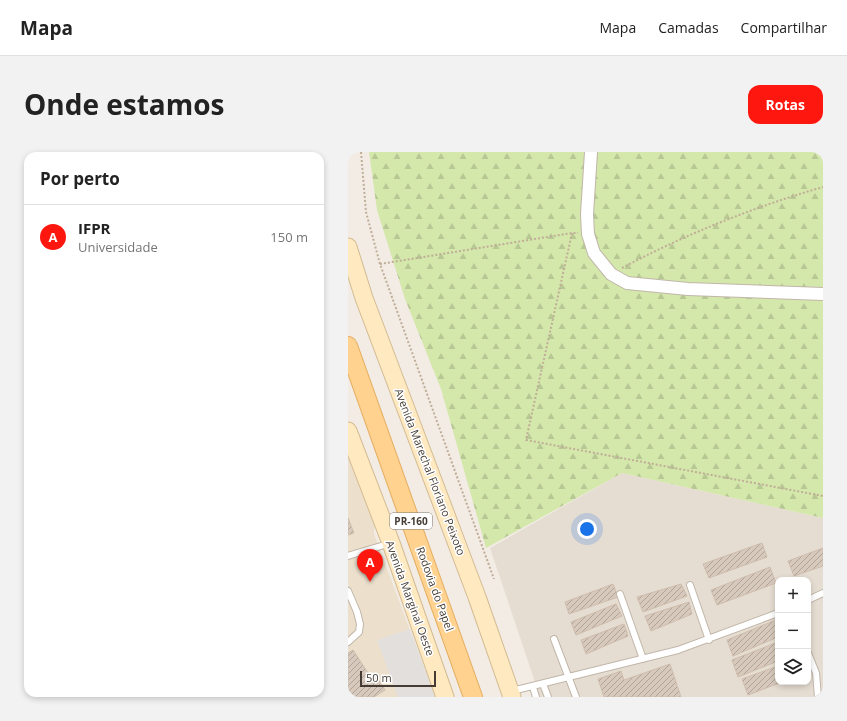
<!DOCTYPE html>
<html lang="pt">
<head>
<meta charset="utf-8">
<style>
	body { margin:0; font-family:"Open Sans",sans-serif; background:#f2f2f2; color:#222 }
	.controls { position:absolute; right:12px; bottom:12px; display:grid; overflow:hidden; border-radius:8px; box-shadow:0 2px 6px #0003 }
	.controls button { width:36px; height:36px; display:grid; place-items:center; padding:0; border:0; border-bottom:1px solid #e0e0e0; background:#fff; color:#222; font:20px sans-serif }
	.scale { position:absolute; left:12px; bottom:10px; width:76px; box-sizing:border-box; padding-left:4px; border:2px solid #443c34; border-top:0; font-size:11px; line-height:14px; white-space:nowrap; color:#443c34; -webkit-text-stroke:3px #fff; paint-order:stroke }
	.you { position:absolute; left:239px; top:377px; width:14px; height:14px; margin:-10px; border:3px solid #fff; border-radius:50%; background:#1a73e8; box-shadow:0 0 0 6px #1a73e833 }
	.badge { display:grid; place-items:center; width:26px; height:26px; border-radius:50%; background:#fe170f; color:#fff; font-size:13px; font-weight:700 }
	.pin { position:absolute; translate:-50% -33px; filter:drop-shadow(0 1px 2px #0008) }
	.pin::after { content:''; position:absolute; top:21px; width:14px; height:12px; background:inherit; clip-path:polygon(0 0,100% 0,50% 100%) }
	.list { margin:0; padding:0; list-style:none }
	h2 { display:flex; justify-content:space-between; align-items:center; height:52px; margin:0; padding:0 16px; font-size:17px }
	h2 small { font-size:13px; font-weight:400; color:#767676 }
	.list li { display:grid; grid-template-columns:26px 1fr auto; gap:12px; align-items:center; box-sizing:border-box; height:64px; padding:0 16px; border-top:1px solid #e0e0e0 }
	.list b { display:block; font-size:15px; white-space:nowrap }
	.list p { margin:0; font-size:13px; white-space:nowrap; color:#767676 }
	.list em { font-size:13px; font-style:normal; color:#767676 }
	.icon { flex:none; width:22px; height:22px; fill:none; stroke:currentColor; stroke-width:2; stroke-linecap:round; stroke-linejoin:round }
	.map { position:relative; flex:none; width:475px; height:545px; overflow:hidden; border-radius:12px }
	header { display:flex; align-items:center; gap:24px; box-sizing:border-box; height:56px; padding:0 20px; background:#fff; border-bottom:1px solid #e0e0e0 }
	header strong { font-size:19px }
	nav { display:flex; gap:22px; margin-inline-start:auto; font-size:14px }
	.intro { display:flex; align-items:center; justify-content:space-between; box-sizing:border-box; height:96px; padding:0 24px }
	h1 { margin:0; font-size:28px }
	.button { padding:10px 18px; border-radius:12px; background:#fe170f; color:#fff; font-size:14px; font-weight:700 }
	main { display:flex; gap:24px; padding:0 24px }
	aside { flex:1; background:#fff; border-radius:12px; box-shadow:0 2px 6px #0003 }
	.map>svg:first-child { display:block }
	.residential { fill:#e6ddd2; fill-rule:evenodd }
	.education { fill:#ece0cd }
	.forest { fill:url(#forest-firs) }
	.parking { fill:#e3dfdc }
	.building { fill:url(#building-hatch); stroke:#cfbdac }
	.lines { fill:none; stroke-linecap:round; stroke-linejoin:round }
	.service-casing { stroke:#c1b6a9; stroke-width:8 }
	.minor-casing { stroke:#c1b6a9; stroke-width:14 }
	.secondary-casing { stroke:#d4bb92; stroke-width:19 }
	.primary-casing { stroke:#e5ad5f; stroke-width:20 }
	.path { stroke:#c0ad97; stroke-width:2; stroke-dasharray:2 2; stroke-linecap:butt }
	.service { stroke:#fff; stroke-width:6 }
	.minor { stroke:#fff; stroke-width:12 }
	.secondary { stroke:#ffe9c1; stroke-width:17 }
	.primary { stroke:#ffd290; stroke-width:18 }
	.labels { text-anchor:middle; stroke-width:3; stroke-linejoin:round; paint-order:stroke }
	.shield { fill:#fff; stroke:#7c7671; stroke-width:1 }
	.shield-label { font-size:10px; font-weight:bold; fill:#443c34 }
	.street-label { font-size:11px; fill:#443c34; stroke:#fff }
</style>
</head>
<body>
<header>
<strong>Mapa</strong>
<nav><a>Mapa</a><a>Camadas</a><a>Compartilhar</a></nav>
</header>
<div class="intro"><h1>Onde estamos</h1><a class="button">Rotas</a></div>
<main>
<aside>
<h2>Por perto<small></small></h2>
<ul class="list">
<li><span class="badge">A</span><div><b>IFPR</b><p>Universidade</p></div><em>150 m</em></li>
</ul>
</aside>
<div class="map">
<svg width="475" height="545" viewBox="0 0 475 545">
	<defs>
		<pattern id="forest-firs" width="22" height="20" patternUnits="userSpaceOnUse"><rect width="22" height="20" fill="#d4e8ab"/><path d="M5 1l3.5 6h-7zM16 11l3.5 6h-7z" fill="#b7c894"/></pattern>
		<pattern id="building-hatch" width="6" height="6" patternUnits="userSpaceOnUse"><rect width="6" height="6" fill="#d7c9bc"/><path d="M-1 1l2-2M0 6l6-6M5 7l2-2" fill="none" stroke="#b0a49a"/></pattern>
	</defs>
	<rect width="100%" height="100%" fill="#f2ece4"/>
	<!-- residential -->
	<path class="residential" d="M274,321l201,45v179h-283l-50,-149zM430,428h30v102h-30z"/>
	<!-- education -->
	<path class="education" d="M0,296l27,73 -1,13 61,163h-87z"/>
	<!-- forest -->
	<path class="forest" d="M21,0h454v366l-201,-45 -136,75 -45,-159 -36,-90 -28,-89z"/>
	<!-- parking -->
	<path class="parking" d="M62,477l25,68h-37l-21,-57z"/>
	<!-- building -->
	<path class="building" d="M0,366l6,15 -6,2z
		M414,391l5,14 -58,21 -6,-14z
		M475,396v18l-29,10 -6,-15z
		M422,415l6,16 -59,22 -6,-15z
		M265,432l5,13 -49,17 -4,-12z
		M333,432l6,12 -44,16 -6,-15z
		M341,450l3,12 -41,17 -6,-15z
		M268,452l6,12 -46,19 -5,-13z
		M430,467v18l-45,19 -6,-16z
		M276,472l4,12 -42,18 -5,-14z
		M430,490v19l-40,16 -6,-17z
		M5,498l19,29 4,-3 9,14 -11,7h-26v-44z
		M322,512l11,33h-77l-6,-18 23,-8 3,9z
		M430,514v16h4l-34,13 -6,-16z"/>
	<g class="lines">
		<!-- service casing -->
		<g class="service-casing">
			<path id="service" d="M0,404l43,-13
				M342,433l19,55
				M0,439l9,21 3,12 -1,8 -11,10
				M272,442l23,65
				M460,448l15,-7
				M206,487l22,58
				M460,501l8,20 2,24
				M195,532l5,13
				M185,535l3,10
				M164,539l166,-41 100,-37"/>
		</g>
		<!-- minor casing -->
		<g class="minor-casing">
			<path id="minor" d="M243,0l-4,62 1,20 6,19 17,21 16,9 61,6 135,5"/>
		</g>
		<!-- secondary casing -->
		<g class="secondary-casing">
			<path id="secondary" d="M0,95l16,51 113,299 35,100
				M0,279l43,112 54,154"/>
		</g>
		<!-- primary casing -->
		<g class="primary-casing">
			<path id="primary" d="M0,194l125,351"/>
		</g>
		<!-- path -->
		<path class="path" d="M13,0l5,60 14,52 114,315
			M224,81l-46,207 297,56
			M32,112l192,-31h6
			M274,116c64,-34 132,-61 201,-81"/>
		<!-- service -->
		<use href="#service" class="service"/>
		<!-- minor -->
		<use href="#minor" class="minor"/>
		<!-- secondary -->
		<use href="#secondary" class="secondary"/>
		<!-- primary -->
		<use href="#primary" class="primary"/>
	</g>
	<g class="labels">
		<!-- shield labels -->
		<rect class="shield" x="42" y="361" width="42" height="16" rx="3"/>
		<g class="shield-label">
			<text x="63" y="373">PR-160</text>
		</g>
		<!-- street labels -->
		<g class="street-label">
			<text transform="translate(82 320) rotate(69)" y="4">Avenida Marechal Floriano Peixoto</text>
			<text transform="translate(87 437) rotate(70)" y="4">Rodovia do Papel</text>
			<text transform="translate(62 446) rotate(70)" y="4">Avenida Marginal Oeste</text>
		</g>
	</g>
</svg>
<div class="controls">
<button>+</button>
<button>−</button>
<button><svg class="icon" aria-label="layers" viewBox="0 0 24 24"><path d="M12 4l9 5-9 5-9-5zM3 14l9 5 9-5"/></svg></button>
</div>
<div class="scale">50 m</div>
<div class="you"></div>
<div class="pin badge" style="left:22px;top:430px">A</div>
</div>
</main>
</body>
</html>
